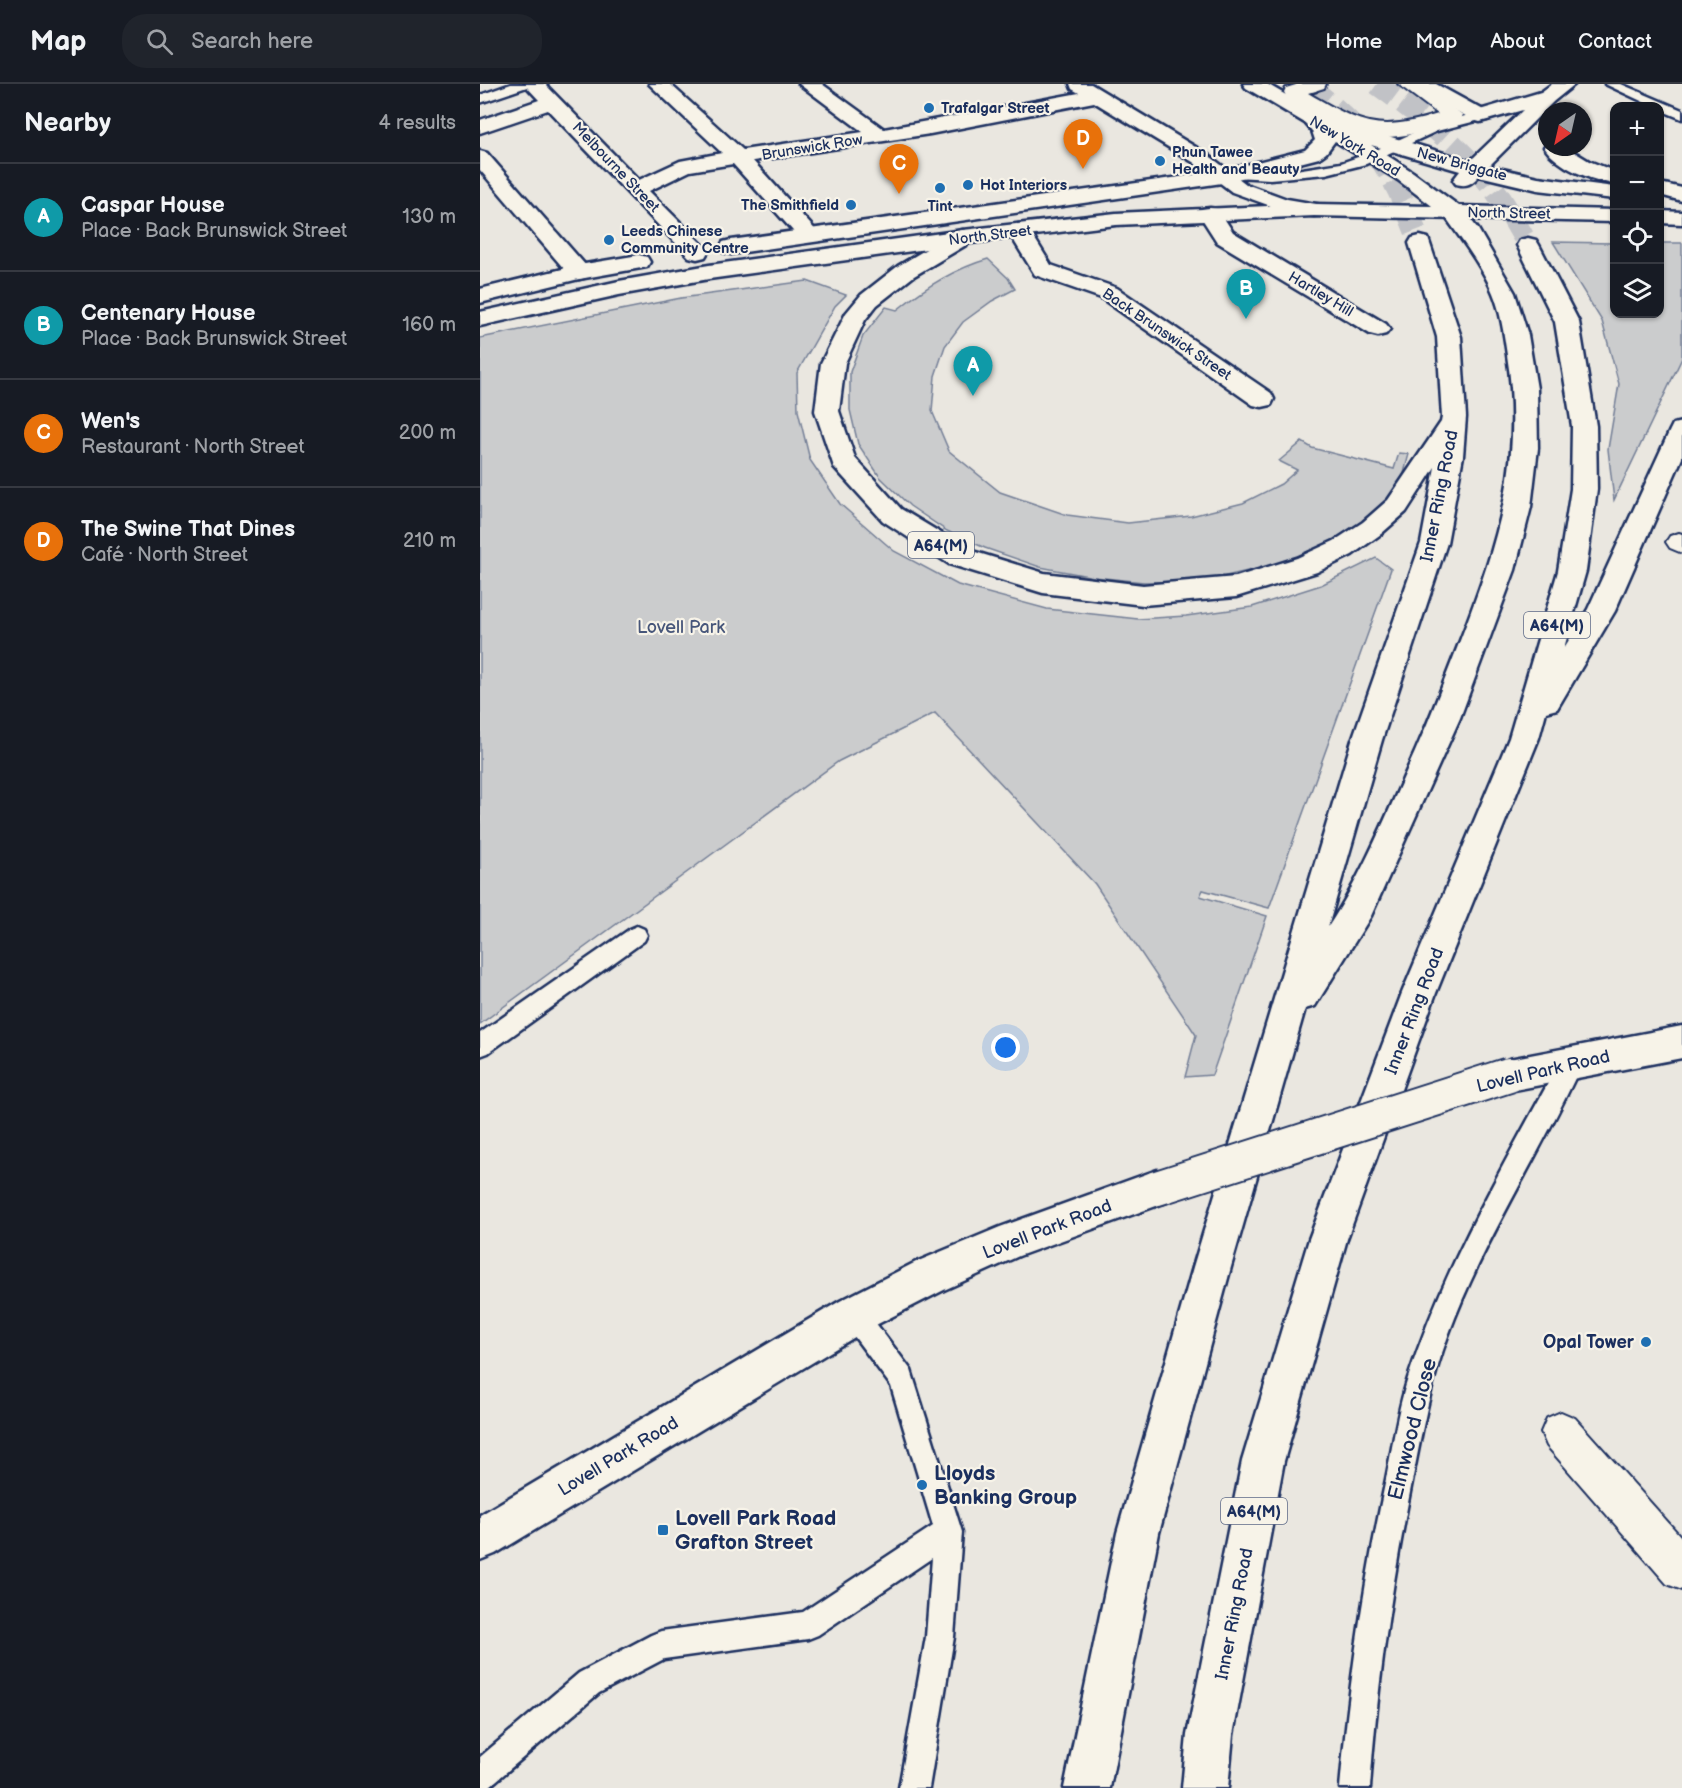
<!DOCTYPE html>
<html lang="en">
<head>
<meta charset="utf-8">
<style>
	body { margin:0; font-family:"Balsamiq Sans",sans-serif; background:#20242c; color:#f1f3f6 }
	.controls { position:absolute; right:18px; top:18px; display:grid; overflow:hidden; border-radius:12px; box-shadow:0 2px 4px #0004 }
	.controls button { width:54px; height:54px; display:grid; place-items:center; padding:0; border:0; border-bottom:2px solid #363941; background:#171b24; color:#f1f3f6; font:30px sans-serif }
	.compass { position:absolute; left:1058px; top:18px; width:54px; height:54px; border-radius:50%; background:#171b24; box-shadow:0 2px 4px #0004; rotate:214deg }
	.you { position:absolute; left:526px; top:964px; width:21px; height:21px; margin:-15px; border:4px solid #fff; border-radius:50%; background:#1a73e8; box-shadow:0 0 0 9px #1a73e833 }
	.badge { display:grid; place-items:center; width:39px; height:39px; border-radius:50%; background:#0b8043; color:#fff; font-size:20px; font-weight:700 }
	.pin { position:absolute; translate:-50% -50px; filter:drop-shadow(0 2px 3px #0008) }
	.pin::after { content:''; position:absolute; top:32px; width:21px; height:18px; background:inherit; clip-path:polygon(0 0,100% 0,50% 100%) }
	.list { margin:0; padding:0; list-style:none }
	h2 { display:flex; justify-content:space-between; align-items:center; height:78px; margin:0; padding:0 24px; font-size:26px }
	h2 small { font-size:20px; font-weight:400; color:#9ea1a6 }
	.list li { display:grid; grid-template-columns:39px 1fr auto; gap:18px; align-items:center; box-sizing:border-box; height:108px; padding:0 24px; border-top:2px solid #363941 }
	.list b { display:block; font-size:22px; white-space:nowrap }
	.list p { margin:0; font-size:20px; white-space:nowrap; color:#9ea1a6 }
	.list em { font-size:20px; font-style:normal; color:#9ea1a6 }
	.icon { flex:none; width:33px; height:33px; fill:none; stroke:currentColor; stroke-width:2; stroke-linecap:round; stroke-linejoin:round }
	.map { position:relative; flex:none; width:1202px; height:1704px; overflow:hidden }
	header { display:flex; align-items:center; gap:36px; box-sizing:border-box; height:84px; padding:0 30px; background:#171b24; border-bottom:2px solid #363941 }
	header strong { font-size:28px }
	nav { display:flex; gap:33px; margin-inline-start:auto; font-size:21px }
	.search { width:420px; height:54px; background:#20242c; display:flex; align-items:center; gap:15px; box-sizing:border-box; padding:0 21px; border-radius:24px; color:#9ea1a6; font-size:22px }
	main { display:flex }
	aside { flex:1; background:#171b24 }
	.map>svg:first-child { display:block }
	.green { fill:#cbcccd; stroke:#737e96; stroke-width:1.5 }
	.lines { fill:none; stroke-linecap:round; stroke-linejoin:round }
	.motorway-tunnel { stroke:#c1c2c6; stroke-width:22; stroke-dasharray:22 10; stroke-linecap:butt }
	.service-casing { stroke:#1b2f5e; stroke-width:5 }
	.pedestrian-casing { stroke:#1b2f5e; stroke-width:4 }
	.minor-casing { stroke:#1b2f5e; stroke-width:5 }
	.tertiary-casing { stroke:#1b2f5e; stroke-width:5 }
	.motorway-casing { stroke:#1b2f5e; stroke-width:5 }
	.service { fill:#f7f3e8; fill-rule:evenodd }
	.pedestrian { fill:#f7f3e8; fill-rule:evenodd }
	.minor { fill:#f7f3e8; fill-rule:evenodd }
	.tertiary { fill:#f7f3e8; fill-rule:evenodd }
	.motorway { fill:#f7f3e8; fill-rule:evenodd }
	.tertiary-bridge-casing { stroke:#1b2f5e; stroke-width:38; stroke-linecap:butt }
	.tertiary-bridge { stroke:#f7f3e8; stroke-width:34 }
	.poi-dot { fill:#1f6fb2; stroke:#f7f3e8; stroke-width:2 }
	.labels { text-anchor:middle; stroke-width:4.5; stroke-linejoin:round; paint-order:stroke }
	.far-poi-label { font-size:15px; font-weight:bold; fill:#1b2f5e; stroke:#f7f3e8; text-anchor:start }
	.far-street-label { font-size:15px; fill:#1b2f5e; stroke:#f7f3e8 }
	.shield { fill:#f7f3e8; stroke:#5d6a87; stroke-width:1.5 }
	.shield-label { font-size:16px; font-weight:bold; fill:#1b2f5e }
	.street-label { font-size:18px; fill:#1b2f5e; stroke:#f7f3e8 }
	.park-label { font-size:18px; fill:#47567a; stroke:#f7f3e8 }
	.poi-label { font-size:18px; font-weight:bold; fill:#1b2f5e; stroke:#f7f3e8; text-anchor:end }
	.near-street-label { font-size:21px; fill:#1b2f5e; stroke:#f7f3e8 }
	.near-poi-label { font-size:21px; font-weight:bold; fill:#1b2f5e; stroke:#f7f3e8; text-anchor:start }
</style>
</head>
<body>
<header>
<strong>Map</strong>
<div class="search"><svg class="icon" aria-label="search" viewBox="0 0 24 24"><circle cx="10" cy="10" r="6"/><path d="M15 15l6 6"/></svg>Search here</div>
<nav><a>Home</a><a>Map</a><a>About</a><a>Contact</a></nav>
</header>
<main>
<aside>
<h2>Nearby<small>4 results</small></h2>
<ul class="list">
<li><span class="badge" style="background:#0f9aa8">A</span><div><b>Caspar House</b><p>Place · Back Brunswick Street</p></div><em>130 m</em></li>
<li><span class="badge" style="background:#0f9aa8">B</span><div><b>Centenary House</b><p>Place · Back Brunswick Street</p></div><em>160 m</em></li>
<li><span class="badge" style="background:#e8710a">C</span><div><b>Wen's</b><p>Restaurant · North Street</p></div><em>200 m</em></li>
<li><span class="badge" style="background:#e8710a">D</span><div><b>The Swine That Dines</b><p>Café · North Street</p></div><em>210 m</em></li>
</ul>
</aside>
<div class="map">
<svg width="1202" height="1704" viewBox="0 0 1202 1704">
	<rect width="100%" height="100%" fill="#eae7e0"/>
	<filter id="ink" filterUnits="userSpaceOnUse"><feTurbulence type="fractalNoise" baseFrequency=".0167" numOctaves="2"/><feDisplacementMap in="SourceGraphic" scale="12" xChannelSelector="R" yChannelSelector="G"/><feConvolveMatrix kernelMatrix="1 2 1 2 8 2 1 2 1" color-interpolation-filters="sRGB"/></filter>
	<g filter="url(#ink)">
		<!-- green -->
		<path class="green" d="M1073,158l61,1v71h46v-71h22v115l-68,142 -6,-51 11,-65 -17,-63z
			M508,175l20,19 7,11 -23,12 -29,21 -18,24 -10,30 -3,35 17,40 51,41 67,23 61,8 63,-7 52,-13 38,-19 16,-14 -18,-9 23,-19 10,6 82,21 5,-16 10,1 -5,19 -14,29 -50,40 -40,17 -96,22 -60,1 -50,-5 -54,-10 -55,-19 -38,-17 -37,-25 -30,-29 -22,-33 -8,-34v-38l13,-36 23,-29 11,3c28,-23 57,-41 91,-51z
			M327,197l39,14 -11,11 -38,67 1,38 12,49 30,44 54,47 64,34 89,24 91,10 48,-3 66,-9 69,-22 55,-27 15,11 -122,339 -66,-18 -3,6 67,20 -55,159 -27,2 11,-42 -101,-151 -160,-171 -96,48 -359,263v-686l201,-40z"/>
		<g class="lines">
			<!-- motorway-tunnel -->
			<path class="motorway-tunnel" d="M897,0c42,30 85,64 117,105 13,18 23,37 34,56
				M829,3c63,48 83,82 111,156"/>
			<!-- service casing -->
			<g class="service-casing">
				<path id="service" d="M31,0h18l-2,3 -47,16v-8z
					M1125,0h16l61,26v9l-22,-9v-4h-8z
					M1000,28l6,4 -2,3 -47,12 -71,33 -40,10 -56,5 -34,-2 -7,-4 7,-4 53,2 52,-8 31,-11 56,-26z
					M157,842l7,3 3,6 -3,6 -156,112 -8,3v-23l150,-104z
					M1091,969l8,3 3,7c-42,93 -99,177 -134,273 -18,48 -26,96 -36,146 -20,101 -35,203 -42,306h-30c9,-104 24,-207 46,-309 7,-34 11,-68 22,-101 37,-114 98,-218 155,-322z
					M374,1219l9,3 48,64 51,162 -8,105 -25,151h-30l27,-151 6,-79 -114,77 -10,4 -144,20 -65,34 -109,93 -10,2v-31l99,-84 72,-38 10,-4 142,-19 130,-86 -42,-140 -46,-62 -3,-9 3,-9z"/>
			</g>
			<!-- pedestrian casing -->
			<g class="pedestrian-casing">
				<path id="pedestrian" d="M819,0h27l-2,4 -16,5c53,31 70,40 130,21l-40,-30h21l44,31 -3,4c-23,8 -48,17 -72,18 -35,1 -73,-23 -102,-41l-2,-4 2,-4z
					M1199,449l3,1v19l-12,-5 -4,-6 4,-6z
					M1081,1328l14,6 107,120v52l-15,-6 -120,-138 -6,-14 6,-14z"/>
			</g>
			<!-- minor casing -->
			<g class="minor-casing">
				<path id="minor" d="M44,0h21l94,96 41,-19 42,-8 -73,-69h21l73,66 120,-18 -64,-48h23l62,45 195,-36 -7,-4 -2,-5h21l116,70 39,30 41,15 35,6 3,5 -3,5 -8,1 -32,-6 -50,-18 -39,-30 -99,-60 -164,32 -177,27 67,74 -3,5 -8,2 -8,-2 -68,-76 -43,7 -41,20 56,56 3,5 -3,5 -8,2 -8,-2 -141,-147 -68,23v-13l59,-20z
					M0,67l7,2 100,114 3,5 -3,5 -8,2 -8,-2 -91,-107z
					M730,124l8,1 15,23 153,92 4,5 -4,5 -8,2 -8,-2 -153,-92 -18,-28 3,-5z
					M539,140l8,2 24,39 66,23 154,105 3,6 -3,6 -9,2 -9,-2 -152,-107 -66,-23 -27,-44 3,-5z"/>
			</g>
			<!-- tertiary casing -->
			<g class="tertiary-casing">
				<path id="tertiary" d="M763,0h24l55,32 148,45 53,-51 -43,12 -7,-2 -3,-4 3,-4 68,-20 11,-8h23l-21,17 -65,65 49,11 76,10v12l-76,-9 -59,-14c-8,8 -12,11 -23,8l-3,-4 7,-9 -89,-26 42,27 46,34 155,4v12l-300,-6 -198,9 -153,19 -254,35 -90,16 -139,31v-14l139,-31 90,-16 254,-35 153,-17 198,-9 118,2 -34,-26 -63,-39 -9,12 -7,5 -97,25 -491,71 -8,-2 -3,-5 3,-5 8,-2 491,-69 83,-21 10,-10 -3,-9 -7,-8 -59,-35z
					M1067,59v4h19l23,14 25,10v13c-23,-4 -56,-16 -70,-37z
					M1180,99l22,5v13l-22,-6z
					M1180,127l22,1v12l-22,-1z
					M159,171l8,2 3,5 -3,5 -68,12 -99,24v-14l99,-24z
					M1202,942v32l-173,33 -12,-5 -6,-11 6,-11 12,-5z
					M677,1086l13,5 6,13 -6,13 -151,55 -75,34 -76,39 -373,225 -15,6v-45l360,-214 76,-39 84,-35z"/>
			</g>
			<!-- motorway casing -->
			<g class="motorway-casing">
				<path id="motorway" d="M816,0h21l2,3 -3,4c-9,2 -14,1 -20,-7z
					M932,0h24l51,28 3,4 -3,4h-14l-58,-32z
					M973,122l8,1 17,22 37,64 13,42 9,54 1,59 -7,59 -16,63 -55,148 -89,198 -56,90 -10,3 -74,258 -72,266 -49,255h-46l53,-255 76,-266 159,-527 69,-197 14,-76 -29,45 -25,22 -29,21 -35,17 -81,25 -93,8 -100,-12 -94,-29 -66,-43 -49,-54 -19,-56 6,-48 25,-50 15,-18 37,-29 57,-34 8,-2 8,2 3,5 -3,5 -57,34 -37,29 -12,15 -20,43 -6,48 16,47 46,51 68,41 75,23 99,12 93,-8 61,-19 37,-17 29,-19 25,-22 53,-78 1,-5 -5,-80 -28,-94 3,-5 8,-2 8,2 33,99 5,80 -3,39 -16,87 -65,197 -54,187c36,-54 60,-116 87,-175 17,-38 31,-76 46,-114 37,-96 63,-178 46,-283 -3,-20 -6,-43 -14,-62 -12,-29 -33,-55 -51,-81l3,-5z
					M1048,154l8,2 3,5 40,77 17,104 1,63 -11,82 -22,77 24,-39 82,-179 3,-6 9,-2v36l-67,153 -58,98 -11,3 -7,26 -103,255 -89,246 -63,222 -51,274 -5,53h-46l5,-53 55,-274 67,-222 93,-246 107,-255 49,-167 13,-82 1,-63 -17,-104 -38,-77 3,-5z"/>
			</g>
			<!-- service -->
			<use href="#service" class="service"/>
			<!-- pedestrian -->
			<use href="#pedestrian" class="pedestrian"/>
			<!-- minor -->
			<use href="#minor" class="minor"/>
			<!-- tertiary -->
			<use href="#tertiary" class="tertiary"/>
			<!-- motorway -->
			<use href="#motorway" class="motorway"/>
			<!-- tertiary-bridge casing -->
			<g class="tertiary-bridge-casing">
				<path id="tertiary-bridge" d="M677,1104l352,-113"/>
			</g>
			<!-- tertiary-bridge -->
			<use href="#tertiary-bridge" class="tertiary-bridge"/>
		</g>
	</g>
	<!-- markers -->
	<g class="poi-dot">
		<circle cx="449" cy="24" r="6"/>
		<circle cx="680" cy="77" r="6"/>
		<circle cx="488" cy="101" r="6"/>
		<circle cx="460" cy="104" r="6"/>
		<circle cx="371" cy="121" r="6"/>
		<circle cx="129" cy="156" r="6"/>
		<circle cx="1166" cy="1258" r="6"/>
		<circle cx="442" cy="1401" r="6"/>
		<rect x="177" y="1440" width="12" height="12" rx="3"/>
	</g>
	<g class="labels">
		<!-- far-poi labels -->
		<g class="far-poi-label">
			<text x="461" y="29">Trafalgar Street</text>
			<text x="692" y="73">Phun Tawee<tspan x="692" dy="17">Health and Beauty</tspan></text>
			<text x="500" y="106">Hot Interiors</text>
			<text x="359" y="126" text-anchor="end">The Smithfield</text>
			<text x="460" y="127" text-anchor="middle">Tint</text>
			<text x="141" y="152">Leeds Chinese<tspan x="141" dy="17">Community Centre</tspan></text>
		</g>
		<!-- far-street labels -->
		<g class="far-street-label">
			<text transform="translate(875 62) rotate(31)" y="5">New York Road</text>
			<text transform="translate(332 63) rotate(-9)" y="5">Brunswick Row</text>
			<text transform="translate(982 80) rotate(15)" y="5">New Briggate</text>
			<text transform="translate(136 83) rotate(46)" y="5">Melbourne Street</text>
			<text transform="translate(1029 129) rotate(1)" y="5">North Street</text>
			<text transform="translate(510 151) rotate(-7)" y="5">North Street</text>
			<text transform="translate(841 210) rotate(31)" y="5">Hartley Hill</text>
			<text transform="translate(687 250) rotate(34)" y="5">Back Brunswick Street</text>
		</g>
		<!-- shield labels -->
		<g class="shield">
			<rect x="428" y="448" width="66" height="26" rx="4.5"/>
			<rect x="1044" y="528" width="66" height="26" rx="4.5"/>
			<rect x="741" y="1414" width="66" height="26" rx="4.5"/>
		</g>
		<g class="shield-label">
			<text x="461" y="467">A64(M)</text>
			<text x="1077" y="547">A64(M)</text>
			<text x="774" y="1433">A64(M)</text>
		</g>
		<!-- street labels -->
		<g class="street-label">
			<text transform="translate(959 412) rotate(-79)" y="6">Inner Ring Road</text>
			<text transform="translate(934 927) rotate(-69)" y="6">Inner Ring Road</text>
			<text transform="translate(1063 987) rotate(-13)" y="6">Lovell Park Road</text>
			<text transform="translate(567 1145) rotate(-21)" y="6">Lovell Park Road</text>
			<text transform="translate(138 1372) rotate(-31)" y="6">Lovell Park Road</text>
			<text transform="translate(754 1530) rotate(-79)" y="6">Inner Ring Road</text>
		</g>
		<!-- park labels -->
		<g class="park-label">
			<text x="201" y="549">Lovell Park</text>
		</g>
		<!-- poi labels -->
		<g class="poi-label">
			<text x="1154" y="1264">Opal Tower</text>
		</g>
		<!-- near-street labels -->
		<g class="near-street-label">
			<text transform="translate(932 1345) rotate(-76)" y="7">Elmwood Close</text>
		</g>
		<!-- near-poi labels -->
		<g class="near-poi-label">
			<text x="454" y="1396">Lloyds<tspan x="454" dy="24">Banking Group</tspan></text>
			<text x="195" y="1441">Lovell Park Road<tspan x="195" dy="24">Grafton Street</tspan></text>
		</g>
	</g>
</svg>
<div class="controls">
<button>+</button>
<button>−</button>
<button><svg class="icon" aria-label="locate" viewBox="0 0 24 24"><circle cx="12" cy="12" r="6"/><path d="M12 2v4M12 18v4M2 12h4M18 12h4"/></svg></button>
<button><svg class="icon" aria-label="layers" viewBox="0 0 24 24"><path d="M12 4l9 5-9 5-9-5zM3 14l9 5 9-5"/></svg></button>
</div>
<svg class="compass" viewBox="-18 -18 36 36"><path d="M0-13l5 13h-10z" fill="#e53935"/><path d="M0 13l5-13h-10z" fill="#9ea1a6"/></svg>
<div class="you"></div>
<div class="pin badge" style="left:493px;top:312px;background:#0f9aa8">A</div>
<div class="pin badge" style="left:766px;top:235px;background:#0f9aa8">B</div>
<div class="pin badge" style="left:419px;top:110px;background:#e8710a">C</div>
<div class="pin badge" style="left:603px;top:85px;background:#e8710a">D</div>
</div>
</main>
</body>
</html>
